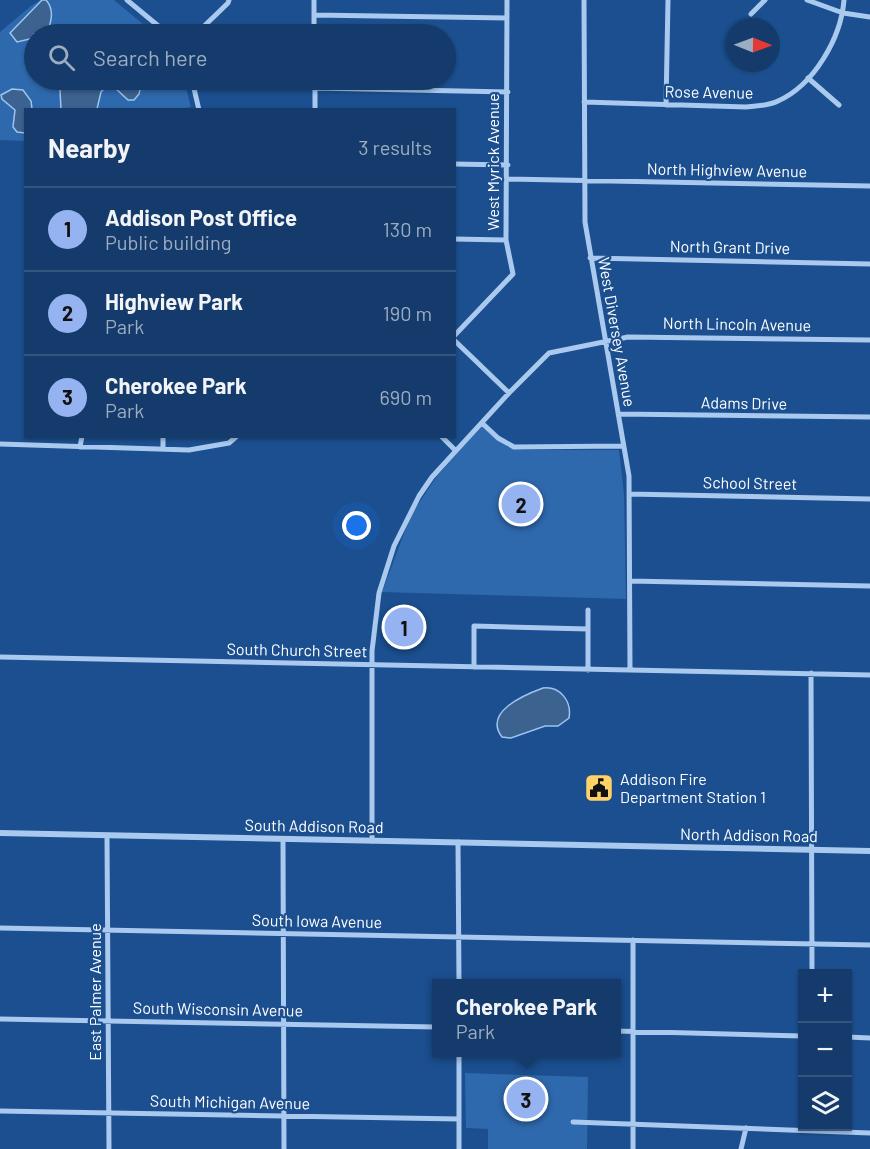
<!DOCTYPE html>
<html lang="en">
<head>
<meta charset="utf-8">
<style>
	body { margin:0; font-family:Barlow,sans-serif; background:#1d4271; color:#f1f3f6 }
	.controls { position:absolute; right:18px; bottom:18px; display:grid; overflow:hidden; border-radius:0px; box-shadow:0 2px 4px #0004 }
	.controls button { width:54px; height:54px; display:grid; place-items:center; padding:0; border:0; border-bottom:2px solid #33557e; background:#143b6b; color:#f1f3f6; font:30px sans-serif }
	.compass { position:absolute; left:726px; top:18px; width:54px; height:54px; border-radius:50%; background:#143b6b; box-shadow:0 2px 4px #0004; rotate:91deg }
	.you { position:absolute; left:357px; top:526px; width:21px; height:21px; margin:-15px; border:4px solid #fff; border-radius:50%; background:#1a73e8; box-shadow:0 0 0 9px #1a73e833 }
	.badge { display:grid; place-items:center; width:39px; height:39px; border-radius:50%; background:#95b2f1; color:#111; font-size:20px; font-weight:700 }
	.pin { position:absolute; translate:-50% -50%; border:3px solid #fff; box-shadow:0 2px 6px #0006 }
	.popup { position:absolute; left:432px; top:979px; width:189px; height:78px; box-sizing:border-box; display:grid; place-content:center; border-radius:0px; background:#143b6b; filter:drop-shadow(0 2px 4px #0005); font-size:20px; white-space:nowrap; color:#9dadc1 }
	.popup b { font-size:22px; color:#f1f3f6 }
	.popup::after { content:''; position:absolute; left:50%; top:100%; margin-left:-12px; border:12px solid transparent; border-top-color:#143b6b }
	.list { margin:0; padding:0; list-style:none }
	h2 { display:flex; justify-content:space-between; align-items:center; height:78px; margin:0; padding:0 24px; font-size:26px }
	h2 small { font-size:20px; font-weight:400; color:#9dadc1 }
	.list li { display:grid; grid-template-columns:39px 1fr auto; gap:18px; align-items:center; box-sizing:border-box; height:84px; padding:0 24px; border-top:2px solid #33557e }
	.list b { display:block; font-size:22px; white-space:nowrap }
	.list p { margin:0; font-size:20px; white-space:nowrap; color:#9dadc1 }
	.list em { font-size:20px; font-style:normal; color:#9dadc1 }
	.icon { flex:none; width:33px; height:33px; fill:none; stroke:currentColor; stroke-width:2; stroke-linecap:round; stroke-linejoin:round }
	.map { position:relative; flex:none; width:870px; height:1149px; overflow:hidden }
	.search { position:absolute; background:#143b6b; box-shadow:0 2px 4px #0004; left:24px; top:24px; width:432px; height:66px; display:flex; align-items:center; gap:15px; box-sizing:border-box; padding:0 21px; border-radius:33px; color:#9dadc1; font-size:22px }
	.panel { position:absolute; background:#143b6b; box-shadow:0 2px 4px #0004; left:24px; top:108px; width:432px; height:330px; border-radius:0px }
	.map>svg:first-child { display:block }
	.green { fill:#2e69ad }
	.water { fill:#3c6290; stroke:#9cc4f0; stroke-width:1.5 }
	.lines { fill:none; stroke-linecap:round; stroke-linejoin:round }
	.minor { stroke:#a9c9ee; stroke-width:5 }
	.tertiary { stroke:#a9c9ee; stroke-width:6 }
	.labels { text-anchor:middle; stroke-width:4.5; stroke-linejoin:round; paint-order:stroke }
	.street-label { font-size:16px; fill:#fff; stroke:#1b4f8f }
	.poi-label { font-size:16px; fill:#fff; stroke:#1b4f8f; text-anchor:start }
</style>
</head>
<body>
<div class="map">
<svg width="870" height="1149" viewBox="0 0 870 1149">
	<rect width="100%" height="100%" fill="#1b4f8f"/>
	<!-- green -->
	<path class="green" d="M41,0h73l41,34h-121v46h150l7,27 -17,3h-148l-1,31 -25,-1v-108l31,-26z
		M482,426l26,21 15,3h96l5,44 2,105 -244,-7 29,-77 26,-39z
		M465,1073l123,4 -1,72h-99v-20l-22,-1z"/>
	<!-- water -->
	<path class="water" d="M42,0h4c9,10 5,22 1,34h-13v4l-17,4 -7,-9z
		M63,80h76l3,1 -3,13 -5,6h-6l-14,-13 -7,-1 -6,6 -4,17h-36l-1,-18z
		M12,89l11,1 8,11 1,8 -6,1 -1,23 -8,-1 -4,-5 2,-17 -13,-11 -1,-4z
		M543,688c17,-2 29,13 26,30l-11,8h-13l-34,12 -9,-1c-19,-25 22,-42 41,-49z"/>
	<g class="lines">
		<!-- minor -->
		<path class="minor" d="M127,0l41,34
			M314,0v34
			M584,0l1,222 44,254 1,193
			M807,0l36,13 27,4
			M751,14l14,-14
			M314,15l193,3
			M196,34l32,-31 1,-3
			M808,78l31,27
			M192,80l7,30
			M315,80v30
			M315,88l193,4
			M584,102l162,5c11,-1 22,-1 32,-6 36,-16 63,-63 66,-101
			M666,105l2,-105
			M454,164l54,1
			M508,179l362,7
			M454,239l52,1
			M590,258l280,6
			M454,336l59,-62 -7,-34 1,-240
			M454,340l55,53
			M618,414l252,3
			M482,423l16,15 16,9 109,-1
			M163,436v13
			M441,436l14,14
			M0,444l189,6 40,-7 8,-7
			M80,447l2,-11
			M629,494l241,5
			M630,581l240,5
			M0,657l870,18
			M474,667v-41l114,3
			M588,670v-60
			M811,673l1,301
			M107,836l2,313
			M283,839l1,310
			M372,841v-190l7,-58 15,-47 25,-50 13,-19 77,-84 40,-40 79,-16 242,3
			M458,842l1,142
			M0,928l870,17
			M633,940v209
			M0,1019l436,8
			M616,1031l186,5
			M848,1037l22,1
			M0,1111l459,8
			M573,1122l297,11
			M459,1149v-97
			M741,1149l5,-21"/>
		<!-- tertiary -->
		<path class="tertiary" d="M0,833l870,18"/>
	</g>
	<!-- icons -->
	<defs>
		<g id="civic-square" transform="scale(1.5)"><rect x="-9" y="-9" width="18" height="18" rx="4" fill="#ffd166" stroke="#1b4f8f"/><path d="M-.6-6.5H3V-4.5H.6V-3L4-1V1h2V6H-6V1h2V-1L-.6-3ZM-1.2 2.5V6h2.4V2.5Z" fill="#111"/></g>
	</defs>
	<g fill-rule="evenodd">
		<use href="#civic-square" x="599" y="788"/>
	</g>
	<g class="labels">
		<!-- street labels -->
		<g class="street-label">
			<text transform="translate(709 92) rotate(1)" y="6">Rose Avenue</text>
			<text transform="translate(493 162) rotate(-90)" y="6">West Myrick Avenue</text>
			<text transform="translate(727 170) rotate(1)" y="6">North Highview Avenue</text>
			<text transform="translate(730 247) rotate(1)" y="6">North Grant Drive</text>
			<text transform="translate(737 324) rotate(1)" y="6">North Lincoln Avenue</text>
			<text transform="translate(617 332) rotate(80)" y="6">West Diversey Avenue</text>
			<text transform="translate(744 403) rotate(1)" y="6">Adams Drive</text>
			<text transform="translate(750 483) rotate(1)" y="6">School Street</text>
			<text transform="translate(297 650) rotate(1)" y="6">South Church Street</text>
			<text transform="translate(314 826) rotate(1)" y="6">South Addison Road</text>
			<text transform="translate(749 835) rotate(1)" y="6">North Addison Road</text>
			<text transform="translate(317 921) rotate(1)" y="6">South Iowa Avenue</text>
			<text transform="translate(95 992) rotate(-90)" y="6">East Palmer Avenue</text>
			<text transform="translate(218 1009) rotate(1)" y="6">South Wisconsin Avenue</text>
			<text transform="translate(230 1102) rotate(1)" y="6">South Michigan Avenue</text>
		</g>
		<!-- poi labels -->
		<g class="poi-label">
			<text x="620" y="785">Addison Fire<tspan x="620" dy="18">Department Station 1</tspan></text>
		</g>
	</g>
</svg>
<div class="controls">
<button>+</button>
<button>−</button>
<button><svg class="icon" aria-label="layers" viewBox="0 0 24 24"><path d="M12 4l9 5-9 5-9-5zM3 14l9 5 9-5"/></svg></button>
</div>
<svg class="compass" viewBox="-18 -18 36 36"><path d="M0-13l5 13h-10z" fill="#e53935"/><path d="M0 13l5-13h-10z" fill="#9dadc1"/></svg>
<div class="you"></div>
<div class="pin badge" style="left:404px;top:627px">1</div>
<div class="pin badge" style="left:521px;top:504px">2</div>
<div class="pin badge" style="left:526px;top:1099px">3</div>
<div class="popup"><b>Cherokee Park</b>Park</div>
<div class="search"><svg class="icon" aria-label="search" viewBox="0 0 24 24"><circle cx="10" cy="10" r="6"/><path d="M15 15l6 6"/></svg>Search here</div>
<section class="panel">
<h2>Nearby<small>3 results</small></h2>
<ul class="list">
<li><span class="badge">1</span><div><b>Addison Post Office</b><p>Public building</p></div><em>130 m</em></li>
<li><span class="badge">2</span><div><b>Highview Park</b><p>Park</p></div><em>190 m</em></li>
<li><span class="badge">3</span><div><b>Cherokee Park</b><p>Park</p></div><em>690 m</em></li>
</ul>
</section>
</div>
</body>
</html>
